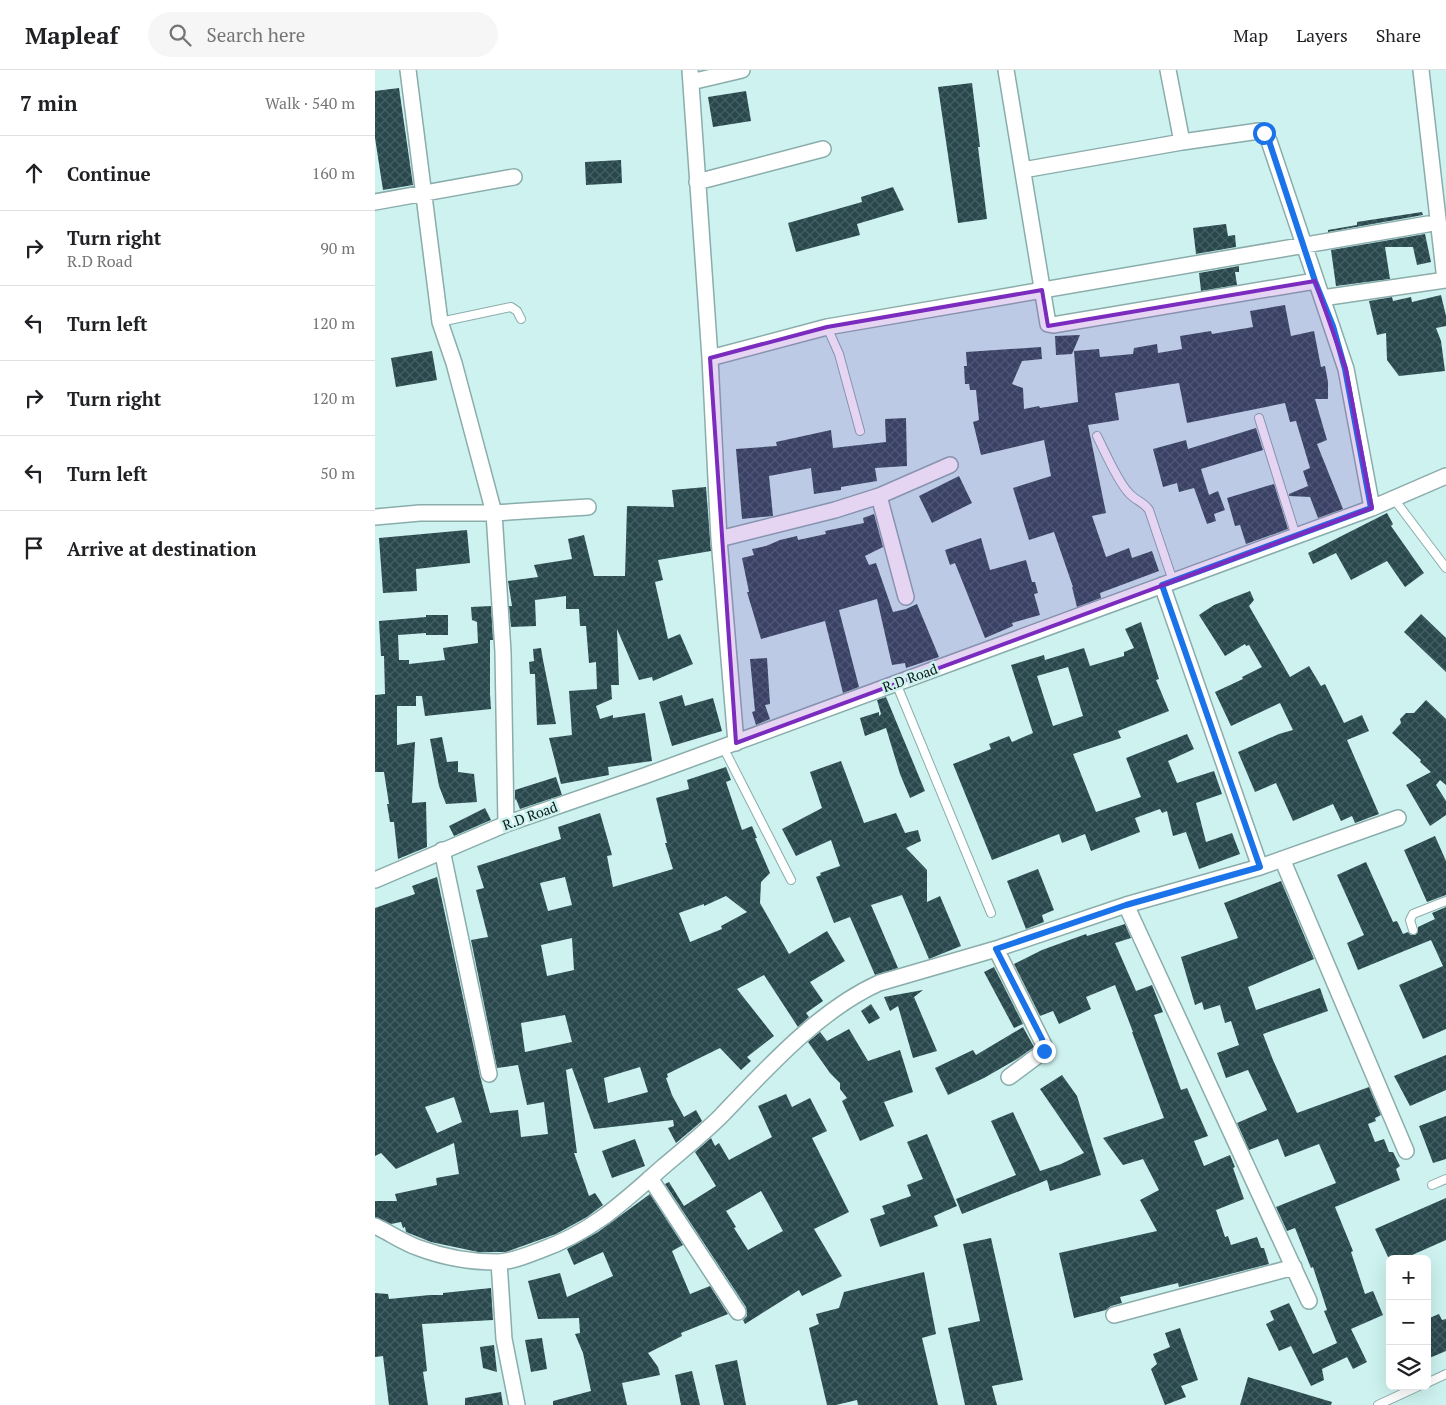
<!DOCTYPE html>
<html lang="en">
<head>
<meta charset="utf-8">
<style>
	body { margin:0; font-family:"PT Serif",serif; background:#f6f6f6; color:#202124 }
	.controls { position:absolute; right:15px; bottom:15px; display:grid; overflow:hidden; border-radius:8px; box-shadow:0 5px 20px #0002 }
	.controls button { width:45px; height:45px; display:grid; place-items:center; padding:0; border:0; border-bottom:1px solid #e0e0e0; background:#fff; color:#202124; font:25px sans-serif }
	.stop { position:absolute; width:15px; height:15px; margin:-11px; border:4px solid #1a73e8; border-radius:50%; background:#fff }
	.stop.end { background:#1a73e8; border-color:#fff; box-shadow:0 1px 5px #0008 }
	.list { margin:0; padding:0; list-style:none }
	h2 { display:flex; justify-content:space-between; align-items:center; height:65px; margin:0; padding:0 20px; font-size:21px }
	h2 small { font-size:16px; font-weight:400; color:#757577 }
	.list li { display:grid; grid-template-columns:32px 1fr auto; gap:15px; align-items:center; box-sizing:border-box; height:75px; padding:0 20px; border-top:1px solid #e0e0e0 }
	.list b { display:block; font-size:19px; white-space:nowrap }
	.list p { margin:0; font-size:16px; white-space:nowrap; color:#757577 }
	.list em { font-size:16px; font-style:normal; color:#757577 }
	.icon { flex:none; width:28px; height:28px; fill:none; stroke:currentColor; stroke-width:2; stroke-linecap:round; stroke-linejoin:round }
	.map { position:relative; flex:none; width:1071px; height:1335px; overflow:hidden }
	header { display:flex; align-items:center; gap:30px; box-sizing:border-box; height:70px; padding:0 25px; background:#fff; border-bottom:1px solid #e0e0e0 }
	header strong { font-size:24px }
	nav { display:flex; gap:28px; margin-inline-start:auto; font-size:18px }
	.search { width:350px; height:45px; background:#f6f6f6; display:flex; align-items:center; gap:12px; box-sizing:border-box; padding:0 18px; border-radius:28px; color:#757577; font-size:19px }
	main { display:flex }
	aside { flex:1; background:#fff }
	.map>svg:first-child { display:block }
	.building { fill:url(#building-cross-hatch); fill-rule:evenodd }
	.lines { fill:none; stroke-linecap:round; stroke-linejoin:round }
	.service-casing { stroke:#8aadab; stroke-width:10 }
	.minor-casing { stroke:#8aadab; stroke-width:18 }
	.service { stroke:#fff; stroke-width:8 }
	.minor { stroke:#fff; stroke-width:15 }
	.route { stroke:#1a73e8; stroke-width:6 }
	.marked { fill:#7b2cbf; fill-opacity:0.2; stroke:#7b2cbf; stroke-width:4; stroke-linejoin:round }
	.labels { text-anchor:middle; stroke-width:5; stroke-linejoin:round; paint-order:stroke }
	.street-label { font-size:14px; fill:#0a1716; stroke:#cdf2ef }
</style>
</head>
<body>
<header>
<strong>Mapleaf</strong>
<div class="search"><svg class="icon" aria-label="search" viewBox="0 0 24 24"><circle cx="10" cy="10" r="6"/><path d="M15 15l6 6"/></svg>Search here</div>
<nav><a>Map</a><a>Layers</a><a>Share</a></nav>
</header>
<main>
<aside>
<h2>7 min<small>Walk · 540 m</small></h2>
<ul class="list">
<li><svg class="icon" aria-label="ahead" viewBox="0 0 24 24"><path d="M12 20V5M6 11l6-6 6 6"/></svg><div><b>Continue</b></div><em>160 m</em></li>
<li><svg class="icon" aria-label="right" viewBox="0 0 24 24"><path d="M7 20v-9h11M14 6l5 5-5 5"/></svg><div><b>Turn right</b><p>R.D Road</p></div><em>90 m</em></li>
<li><svg class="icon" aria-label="left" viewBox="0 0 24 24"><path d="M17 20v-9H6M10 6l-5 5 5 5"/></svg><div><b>Turn left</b></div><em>120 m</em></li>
<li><svg class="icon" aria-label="right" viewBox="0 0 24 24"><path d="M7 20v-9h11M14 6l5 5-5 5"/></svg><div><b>Turn right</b></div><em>120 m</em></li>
<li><svg class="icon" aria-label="left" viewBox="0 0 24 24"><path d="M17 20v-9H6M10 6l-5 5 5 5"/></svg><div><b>Turn left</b></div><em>50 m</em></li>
<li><svg class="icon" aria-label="arrive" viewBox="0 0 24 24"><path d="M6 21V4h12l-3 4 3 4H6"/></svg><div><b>Arrive at destination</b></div></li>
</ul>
</aside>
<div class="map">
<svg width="1071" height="1335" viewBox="0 0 1071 1335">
	<defs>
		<pattern id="building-cross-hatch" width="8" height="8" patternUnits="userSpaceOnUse" patternTransform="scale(1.25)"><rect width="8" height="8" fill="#29484e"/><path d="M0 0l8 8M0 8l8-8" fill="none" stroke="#455f63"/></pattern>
	</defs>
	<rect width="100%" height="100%" fill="#cdf2ef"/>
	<!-- building -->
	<path class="building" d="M597,13l8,64h-2l9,72 -29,4 -20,-136z
		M24,18l14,97 -30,5 -8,-52v-47z
		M371,21l5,30 -38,6 -5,-30z
		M246,90l1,23 -36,2 -1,-23z
		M518,117l11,23 -47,14 3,11 -64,17 -8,-29 74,-21 -1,-5z
		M1047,142l1,3 -95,17v-2l29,-5v-3z
		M851,154l2,12 7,-1 1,12 -40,7 -3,-26z
		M1050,164l6,28 -14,3 -4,-18h-28l5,32 -54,7 -5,-36z
		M864,196v6h-4l2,13 -36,6 -2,-18z
		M1066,225l5,21v10l-10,2 5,13 4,30 -46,5 -12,-16 -1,-27 -9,2 -8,-34 23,-4 1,4 18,-4 1,5z
		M910,235l6,31 23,-5 7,36 4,-1 3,16v17h-13l12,41 -10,4 26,65 -25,9 -8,-21 -21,-1v-2l19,-8 -5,-15 7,-3 -14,-47 -6,1 -5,-19 -98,20 -8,-40 -64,10 4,27 -31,5 18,88 -14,3 14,41 23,-9 3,10 20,-7 7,20 -59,22 1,5 -24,9 -5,-20h1l-19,-55 -25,8 -16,-52 38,-12 -7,-36 -63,15 -8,-33 6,-2 -3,-30h-6l-1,-6h-4l-1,-18h3l-1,-14 75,-5 1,12 -20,2 -10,23 11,4 1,21 15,-3 1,2 38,-6 -4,-51 25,-2 1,8 33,-3 1,-6 23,-4 1,9 24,-4 -2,-13 31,-5 1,3 41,-7 -3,-16z
		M705,265l-8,19 -16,1 -1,-19z
		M57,281l5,29 -41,7 -5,-29z
		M531,348l1,48 -32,2 2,13 -36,6v3l-27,4 -3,-26 -42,8 4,40 -31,3 -6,-70 41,-3 -1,-4 55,-12 2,18 53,-6 -1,-23z
		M881,358l7,22 -62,19 8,26 9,-4 7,19 -11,4 2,7 -9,3 -13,-36 -15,4 -2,-9 -14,4 -10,-38 33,-9 2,9z
		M584,406l13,27 -40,20 -13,-27z
		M899,414l14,45 -42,15 -6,-19 -5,1 -8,-28z
		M331,417l5,64 -53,9 5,20 -8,2 13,57 12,-5 13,30 -40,17 -1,-4 -13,3 -22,-51 2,56h-8l1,14 -16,7 4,13 13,-4v3l32,-5 7,48 -44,6 1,8 -48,9 -12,-46 23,-3 -3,-44 28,-2 -1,-27 -7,1 -3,-37h-6l-1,-17h-13v-13l-31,4 1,26 -25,1 -2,-21h3l-4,-25 30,-4 -4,-12 38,-6 -4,-20 16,-4 10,41h31l2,-70 47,1 -2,-17z
		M1012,443l6,11 -2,2 33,47 -19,14 -18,-26 -36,19 -15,-27 -23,11 -5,-11z
		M499,444l9,33 -18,9 4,9 7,-2 17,49 13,-3 11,-5 22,53 -33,11 -1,-5 -13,2 -15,-66 -38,11 20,77 -16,6 -18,-72 -64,18 -14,-47h2l-7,-34 12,-3 -2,-6 14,-3 14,-6 17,-4 1,4 28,-6 -1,-3 39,-8 -1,-5z
		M92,460l3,33 -54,6 1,22 -34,2 -4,-55z
		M606,468l9,32 36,-10 6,22h3l3,11 -4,1 6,21 -28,8 1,3 -28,12 -30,-75 -5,2 -5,-15z
		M875,521l4,9 -5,6 41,71 19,-11 12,20 4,-2 19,39 18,-8 7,16 -22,9 32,74 -24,9 -3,-7 -11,5 -8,-17 -40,17 -17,-38 -21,9 -17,-40 41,-18 14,-4 -13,-27 -49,23 -16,-34 28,-13 -1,-2 20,-10 -13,-22 -3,1 -1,-2 -20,12 -26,-41 15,-10z
		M116,536l2,34h-3v54l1,15 -66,7 -3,-20h-6v10h-19v39l18,-3 -3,61 14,-1 1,45 -29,12 -4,-37h-4l-3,-18h2l-5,-32h-9v-77l10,-1 -1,-38h-3l-2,-35 47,-4v-2h22v20h-22v-2l-28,2 1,25h10v4l36,-4 -2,-12 35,-5 -1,-21 -5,-2 -1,-13z
		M1046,544l25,24v34l-42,-40z
		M766,552l18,57 -3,1 13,31 -51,20 3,7 -48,16 23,58 45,-15 -15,-39 61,-24 7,15 -26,12 9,22 37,-12 8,23 -26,9 10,39 26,-9 8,21 -41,15 -13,-37 -13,4 -6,-25 -5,2 -2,-4 -25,9 5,14 -49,19 -6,-17 -23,9 -3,-9 -67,26 -39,-96 38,-15 -2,-5 20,-8 3,6 21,-9 -22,-68 33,-10 1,5 39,-12 6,18 34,-10v-4l10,-4 -9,-19zM693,597l15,49 -30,10 -16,-50z
		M166,578l2,12 13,64 -19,1 -2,-51h-5l-1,-12 5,-1 -1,-12z
		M392,588l3,46 -5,1 5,14 -14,6 -4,-13 3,-1 -5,-52z
		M307,625l3,11 28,-8 9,33 -50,15 -13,-44z
		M511,627l39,94 -15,7 -10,-24 -14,-46 -21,8 -5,-18 19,-6v4l2,-2 -4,-14z
		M1051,630l20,19v66l-6,-5 -4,5 10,16v14l-16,11 -24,-41 25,-13 -11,-10 1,-2 -29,-27 9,-10 -1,-4 6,-6h8z
		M67,667l5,25 11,-1v11l16,2 3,28 -31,2 -7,-18 -9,-47z
		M466,691l23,62 32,-10 9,20 13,-3 3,11 -15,7 21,22v32l13,-6 21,50 -32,13 -27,-64 -31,10 27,63 -23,7 -25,-58 -16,6 -18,-46 5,-2 -1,-2 20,-7 -9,-26 -35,16 -14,-27 40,-21 -12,-36z
		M351,697l5,13 -5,2 16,48 10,-4 5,12h-2l15,35 -9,9 -1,21 29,51 38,-23 18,30 -35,21 13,19 -17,12 3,4 -11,10 -34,-52 -27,14 37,47 -27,21 4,4 -10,9 -21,-22 -53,26 1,3 -2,1 6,17 12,22 12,-7 6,11 -26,22 -8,-15 6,-2 -1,-6 -79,9 -22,-61 -6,2 11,83h-3l15,43 6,-3 8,12 -16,12 -31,17 -50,18h-28l-47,-10 -25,-10 -1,-5 -2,1 -2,-6 -10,2 -16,-7v-16h22l-2,-7 42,-9 -1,-7 23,-4 -5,-31 -58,26 -15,-16 -6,3v-248l40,-14 -3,-8 25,-9 43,199 10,37 28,-3 3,27 27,-3 -4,-32 -17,3 -9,-40 -21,3 -26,-128 17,-3 -12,-47 8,-2 -7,-22 84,-27 -3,-12 42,-14 12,42 -5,1 6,31 60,-18 -8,-26h2l-11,-45 33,-9 -2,-9zM190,807l7,28 -24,6 -8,-28zM351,826l21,16 -26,14 1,3 -32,13 -11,-29 25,-9v2zM197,868l2,32 -27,6 -6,-31zM190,945l7,27 -47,10 -4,-29zM265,997l8,25 -40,11 -4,-25zM79,1027l8,25 -25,11 -12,-26z
		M181,707l6,18 -42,14 -4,-10 -1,1v-10z
		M110,738l6,12 -37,16 -5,-10z
		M1060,766l11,25v34l-19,7 -23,-52z
		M991,792l27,60 4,-1 6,13 5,-2 3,3h4l3,-3v-5l17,-8 -3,-6 14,-6v122l-23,10 -24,-54 44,-19 -12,-26 -73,30 -11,-27 17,-8 -27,-60z
		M663,799l16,41 -12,5 2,7 -18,7 -19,-48z
		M906,811l33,78 -66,28 8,23 64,-22 8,23 -65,23 10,26 24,53 72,-26 12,28 -6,3 1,3 -8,3 7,18 9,-3 5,13h4l7,14 -4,3 4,11 -65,27 18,44 -2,1 14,42 8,-3 10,24 -32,14 16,33 -14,7 -6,-12 -25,12 2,11 -13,6 -20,-40 -12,5 -13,-27 8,-4 -4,-9 19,-8 24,51 24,-11 -13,-32 3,-1 -14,-43 -2,1 -16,-40 -8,3 -11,-24 60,-24 -17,-39 -34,13 -7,-18 -29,11 -12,-27 30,-13 -19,-40 -22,8 -9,-25 22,-8 -8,-24 -6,2 -5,-18 -16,5 -2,-8 -7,3 -14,-48 57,-19 -14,-35z
		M750,854l6,14 -16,5 21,48 16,-6 11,27 -9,3 27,75 6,-2 21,48 -14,5 10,25 26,-11 5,12 -2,1 11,31 -28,11 9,27 3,-1 3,9 26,-8 4,11h3l5,16 -70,18 -20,5 -1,-4 -58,14 2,6 -11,3 -5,4 -32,8 -15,-65 98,-22 -17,-31 19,-10 -16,-31 -20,6 -20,-27 61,-20 -32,-86h1l-18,-47 -29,12 5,12 -32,15 -6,-13 -13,5 -26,-52 28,-14 44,-16 1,2z
		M619,897l29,57 -9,4 -30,-56z
		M548,920l-9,7 23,54 -24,7 -15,-52 -8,5 -6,-14z
		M496,934l9,14 -11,6 -8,-13z
		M648,957l11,20 -17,12 -33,19 -36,17 -13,-27 38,-18 3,5z
		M474,959l19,32 32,-11 13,42 -29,10 10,24 -34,15 -18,-40 5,-3 -7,-9v-6l-10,-10 -22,-31 12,-10 7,9z
		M1071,985v35l-36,16 -16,-30z
		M687,1005l15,21 24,79 -51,16 -3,-11 -85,34 -6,-15 60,-24 -25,-54 22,-9 27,59 21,-7 23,-11 -44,-64z
		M411,1024l6,13 18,-9 17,33 -15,7 37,74 -35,17 28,47 -40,20 -3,-6 -54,34 -2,-4 4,-4 -1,-9 -81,-123 4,-2 15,24 32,-20 -21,-34 16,-14 4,8 4,-3 10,17 43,-23 -14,-31zM386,1121l22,40 -35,19 -14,-22 2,-1 -10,-16z
		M1071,1046v43l-13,4 -14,-37z
		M552,1064l30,72 -23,10 4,10 -58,21 -10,-28 15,-5 -3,-8 29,-10 -4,-11 16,-6 -16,-37z
		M260,1069l10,27 -33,12 -10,-27z
		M275,1124l33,51 -11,6 18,43 20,-8 18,28 -47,19 1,3 -34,17 10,14 2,8 -38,8 5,22h-74v-4l38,-10 -8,-38 -8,-19 5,-1 -1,-15 -41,1 -10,-38 32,-8 7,24 46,-21 -10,-24 -29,13 -7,-16 31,-17z
		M1071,1128v42l-43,19h-14l-14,-30z
		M616,1168l32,142 -31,6 5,19h-32l-17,-77 32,-7 -17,-77z
		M549,1202l12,62 -14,4 16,67h-80l-1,-5 -21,5h-9l-18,-77 10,-4 -3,-10 23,-6 5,-16z
		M116,1218l2,32 -71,4 5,47 -4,1 5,33h-39l-6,-49 -8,1v-64l13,1 1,5 41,-4h13v-2z
		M1064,1244l3,6 4,-1v32l-19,8v-40z
		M805,1258l18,52 -17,6 5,11 -21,8 -14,-36 6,-5 -4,-10 17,-7 -5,-14z
		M167,1268l5,31 -16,3 -6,-32z
		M119,1275l3,27 -14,-4 -3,-21z
		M362,1290l9,45h-22l-9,-40z
		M317,1301l8,34h-19l-6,-30z
		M873,1307l84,25 -1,3h-91z
		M126,1322l2,13h-38v-7z"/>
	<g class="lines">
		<!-- service casing -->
		<g class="service-casing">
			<path id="service" d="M65,252l71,-15 6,4 4,8
				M452,257l12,27 21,77
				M884,348l37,118
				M722,366c8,16 20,44 31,56 6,8 16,10 21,18l24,71
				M1019,429l52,69
				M521,613l95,230
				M348,677l68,133
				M1038,860l-3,-10 3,-6 33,-13
				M1057,1115l14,-6
				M1052,1313l19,-9
				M1003,1335l41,-19"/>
		</g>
		<!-- minor casing -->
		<g class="minor-casing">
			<path id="minor" d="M33,0l32,252 14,41 40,150 9,139 3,172
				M315,0l20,288 9,181 17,204
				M631,0l42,254 5,1 262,-44
				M793,0l14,72
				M1046,0l24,210
				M316,12l51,-12
				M648,100l159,-28 77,-11 5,2 5,8 77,228 26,139
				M322,112l126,-33
				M0,132l139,-25
				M947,228l124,-18
				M335,288l117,-31 601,-103
				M504,426l27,101
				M0,447l45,-4h74l94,-6
				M344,469l116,-29 44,-14 71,-31
				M787,515l98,282
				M67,780l47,224
				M907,789l124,292
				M0,810l131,-56 141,-49 725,-267 74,-32
				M751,835l183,396
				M621,879l48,96v6l-35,26
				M275,1108l88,134
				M0,1156c15,7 29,17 44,22 24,9 52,14 78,14 14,0 31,-7 44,-12 53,-19 82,-48 123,-84 20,-17 39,-32 57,-50 45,-47 98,-106 158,-133l117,-34 130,-44 134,-38 138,-49
				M124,1192l5,77 13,66
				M739,1245l180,-48"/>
		</g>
		<!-- service -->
		<use href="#service" class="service"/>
		<!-- minor -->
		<use href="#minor" class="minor"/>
	</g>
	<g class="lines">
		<!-- route -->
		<path class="route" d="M669,981l-2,-12 -46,-90 130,-44 134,-38 -98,-282 209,-77 -26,-139 -12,-43 -18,-45 -46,-140 -5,-8"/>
	</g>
	<!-- marked area -->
	<path class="marked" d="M940,211l31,88 26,139 -636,235 -26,-385 117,-31 215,-37 6,36z"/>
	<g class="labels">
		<!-- street labels -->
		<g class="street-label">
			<text transform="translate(535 608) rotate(-20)" y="5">R.D Road</text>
			<text transform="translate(155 746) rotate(-20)" y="5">R.D Road</text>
		</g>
	</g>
</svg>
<div class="controls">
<button>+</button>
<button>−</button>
<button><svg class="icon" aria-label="layers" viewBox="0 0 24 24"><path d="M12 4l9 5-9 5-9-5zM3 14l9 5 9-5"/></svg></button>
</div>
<div class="stop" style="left:889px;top:63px"></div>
<div class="stop end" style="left:669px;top:981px"></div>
</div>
</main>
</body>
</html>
